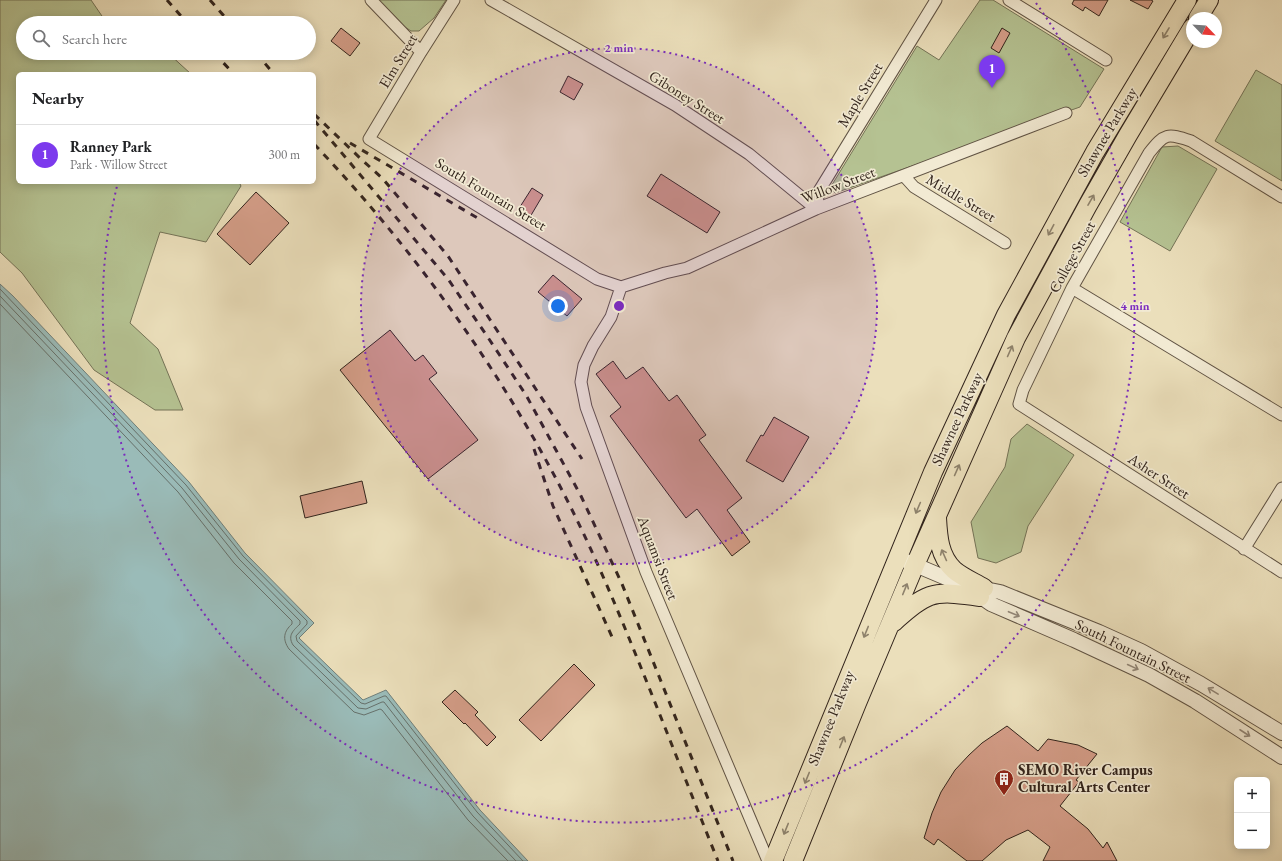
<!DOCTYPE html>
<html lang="en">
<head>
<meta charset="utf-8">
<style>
	body { margin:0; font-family:"EB Garamond",serif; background:#f6f6f6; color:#202124 }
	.controls { position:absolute; right:12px; bottom:12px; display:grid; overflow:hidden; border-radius:6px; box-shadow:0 2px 10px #0003 }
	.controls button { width:36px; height:36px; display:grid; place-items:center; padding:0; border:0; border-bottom:1px solid #e0e0e0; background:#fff; color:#202124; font:20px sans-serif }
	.compass { position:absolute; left:1186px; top:12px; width:36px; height:36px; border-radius:50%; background:#fff; box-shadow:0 2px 10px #0003; rotate:115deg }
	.you { position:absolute; left:558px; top:306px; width:14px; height:14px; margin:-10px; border:3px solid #fff; border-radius:50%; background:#1a73e8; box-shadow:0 0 0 6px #1a73e833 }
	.badge { display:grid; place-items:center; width:26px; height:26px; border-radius:50%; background:#7c3aed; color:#fff; font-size:13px; font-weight:700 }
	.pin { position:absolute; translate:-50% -33px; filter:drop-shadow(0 1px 2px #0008) }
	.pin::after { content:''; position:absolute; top:21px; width:14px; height:12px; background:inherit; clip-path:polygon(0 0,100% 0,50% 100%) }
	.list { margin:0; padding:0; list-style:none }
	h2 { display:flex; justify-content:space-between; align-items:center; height:52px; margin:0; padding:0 16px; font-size:17px }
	h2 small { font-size:13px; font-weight:400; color:#757577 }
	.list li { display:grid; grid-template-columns:26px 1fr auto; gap:12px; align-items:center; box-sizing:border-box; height:60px; padding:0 16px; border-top:1px solid #e0e0e0 }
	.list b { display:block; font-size:15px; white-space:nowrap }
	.list p { margin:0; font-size:13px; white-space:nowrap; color:#757577 }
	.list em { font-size:13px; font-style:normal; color:#757577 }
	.icon { flex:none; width:22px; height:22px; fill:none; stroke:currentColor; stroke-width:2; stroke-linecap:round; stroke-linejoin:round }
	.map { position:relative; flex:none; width:1282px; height:861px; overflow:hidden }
	.search { position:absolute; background:#fff; box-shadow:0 2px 10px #0003; left:16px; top:16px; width:300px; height:44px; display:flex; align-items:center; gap:10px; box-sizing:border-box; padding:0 14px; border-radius:22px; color:#757577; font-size:15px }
	.panel { position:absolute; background:#fff; box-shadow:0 2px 10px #0003; left:16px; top:72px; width:300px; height:112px; border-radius:6px }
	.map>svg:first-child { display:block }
	.green { fill:#b5c292; stroke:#747357 }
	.water { fill:#9abbb8; stroke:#707f7a }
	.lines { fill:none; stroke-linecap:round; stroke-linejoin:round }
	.shore { stroke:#66706a; stroke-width:1 }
	.building { fill:#d59e89; stroke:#32241c }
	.minor-casing { stroke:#605344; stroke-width:13 }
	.tertiary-casing { stroke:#605344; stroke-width:16 }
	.trunk-casing { stroke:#32241c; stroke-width:20 }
	.minor { stroke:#f2ead3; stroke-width:11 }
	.tertiary { stroke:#f2ead3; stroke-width:14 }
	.trunk { stroke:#ebdfbb; stroke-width:18 }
	.rail { stroke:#32241c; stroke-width:3; stroke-dasharray:7 7; stroke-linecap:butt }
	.oneway { stroke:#8e826c }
	.oneway2 { stroke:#928778 }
	.ring { fill:none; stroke:#7b2cbf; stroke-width:2; stroke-dasharray:2 4 }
	.labels { text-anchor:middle; stroke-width:3.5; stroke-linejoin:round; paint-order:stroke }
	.street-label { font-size:15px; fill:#32241c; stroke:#f2ead3 }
	.poi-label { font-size:15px; font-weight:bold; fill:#32241c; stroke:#f2ead3; text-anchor:start }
	.centre { fill:#7b2cbf; stroke:#f2ead3; stroke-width:2 }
	.ring-label { font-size:12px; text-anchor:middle; font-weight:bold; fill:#7b2cbf; stroke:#f2ead3; stroke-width:3.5; stroke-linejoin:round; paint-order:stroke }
</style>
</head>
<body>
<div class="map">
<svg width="1282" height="861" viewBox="0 0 1282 861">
	<rect width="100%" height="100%" fill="#ebdfbb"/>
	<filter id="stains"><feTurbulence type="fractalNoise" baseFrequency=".005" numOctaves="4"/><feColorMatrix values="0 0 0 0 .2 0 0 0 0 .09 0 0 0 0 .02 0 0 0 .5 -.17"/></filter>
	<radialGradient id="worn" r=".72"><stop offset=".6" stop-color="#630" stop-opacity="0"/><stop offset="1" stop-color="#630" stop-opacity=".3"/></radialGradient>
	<!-- green -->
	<path class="green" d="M0,0h91l13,19 33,4h-114v30h145l23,21h-173v108h221l2,4 -35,56 -46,-10 -30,91 28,26 25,61h-28l-61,-40 -72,-97 -22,-21z
		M379,0h67l-12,18 -15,13h-8l-6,-4z
		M980,0h13l111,69 -24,38 -245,86 -5,-5 87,-142 22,14z
		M1256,70l26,15v96l-67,-40z
		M1178,146l39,23 -47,82 -50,-29 42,-75z
		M1027,424l47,31 -46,71 -7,26 -25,11 -18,-5 -7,-36 34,-55 6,-28z"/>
	<!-- water -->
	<path class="water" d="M0,284l13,12 176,186 56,71 69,70 -15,15 64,62 23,-10 94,120 48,51h-528z"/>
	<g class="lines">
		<!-- shore -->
		<path class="shore" d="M0,289l186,196 57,71 64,65v3l-11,12 1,5 64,62 4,1 19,-8h2l91,116 46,49
			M0,296l182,192 57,71 61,62v3c-6,6 -13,11 -7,21l65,63 8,1 16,-7h2l89,114 43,45
			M0,304l178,188 56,71 58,58v3c-8,7 -10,15 -3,25l65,63 10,3 16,-6 2,1 86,110 40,41"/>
	</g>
	<!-- building -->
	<path class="building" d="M1074,0h34l-9,16 -14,-9 -2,4 -11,-7z
		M1130,0h21l2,1 -5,8z
		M341,28l19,15 -10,13 -19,-15z
		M1002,28l8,5 -11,20 -8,-5z
		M568,76l15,8 -9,16 -14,-8z
		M661,174l59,38 -13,21 -60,-37z
		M532,188l11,7 -13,22 -12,-7z
		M256,192l33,31 -39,42 -33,-31z
		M553,275l29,24 -15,17 -29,-24z
		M390,330l25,31 8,-6 14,18 -8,6 49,61 -50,39 -88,-109z
		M613,361l13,18 17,-12 26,34 8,-6 29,40 -7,5 43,58 -15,12 23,32 -18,14 -35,-47 -11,9 -76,-102 11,-9 -25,-33z
		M774,417l35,20 -26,45 -37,-21 15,-26 2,1z
		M362,481l5,22 -62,15 -5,-22z
		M574,664l21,21 -54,56 -22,-21z
		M455,690l23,22 -3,3 21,22 -9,9 -22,-23 -1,1 -22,-22z
		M1007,726l31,25 10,-12 30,6 19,9 -21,26 3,2 -19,24 28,23 15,19 4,-6 10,19h-74l7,-14 -22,-17 -22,10 -24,21h-15l-29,-22 -4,6 -10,-7 8,-25 9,-21 14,-22 14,-15 13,-12z"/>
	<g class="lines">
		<!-- minor casing -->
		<g class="minor-casing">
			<path id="minor" d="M371,0l50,52
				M454,0l-33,52 -52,87 228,140 24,8 -10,30 -18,29 -9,19 -3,17 5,25 60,165 122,289
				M491,0l184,105 74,49 67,55
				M1009,0l97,60
				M904,176l10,11 91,56
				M1282,197l-91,-56c-24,-8 -26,-8 -42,12l-77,135 -49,102 -4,14 263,168
				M816,209l3,-18 117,-191
				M621,287l44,-14 22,-5 129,-59 250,-96
				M1072,288l210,127
				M1244,549l38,-61"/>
		</g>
		<!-- tertiary casing -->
		<g class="tertiary-casing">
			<path id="tertiary" d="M906,561l59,25 26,18 83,36 75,35 46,26 87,56
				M975,587l25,5 99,40 42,19 60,33 81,49"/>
		</g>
		<!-- trunk casing -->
		<g class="trunk-casing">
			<path id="trunk" d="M1198,18l11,-18
				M937,518c1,18 2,38 17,52 8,7 20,12 30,18
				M894,622c10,-9 22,-21 36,-26 15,-5 34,-1 50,1
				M773,861l160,-389 73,-157 89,-163 92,-152
				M793,861l64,-158 58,-138 101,-227 72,-133 40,-70 64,-107"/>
		</g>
		<!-- minor -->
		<use href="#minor" class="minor"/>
		<!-- tertiary -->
		<use href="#tertiary" class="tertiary"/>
		<!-- trunk -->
		<use href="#trunk" class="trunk"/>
		<!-- rail -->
		<path class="rail" d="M167,0l20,23
			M210,0l20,23
			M214,53l20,21
			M256,53l18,21
			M314,114l46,44 23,21 65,77 134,203
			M314,120l134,159 41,60 37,56 55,101 41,88 111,277
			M350,143l131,77
			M314,144c99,104 183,221 249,348 31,60 56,121 81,183 25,62 49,124 74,186
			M534,449l19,57 60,133"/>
	</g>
	<!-- one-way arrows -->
	<defs><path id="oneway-shaft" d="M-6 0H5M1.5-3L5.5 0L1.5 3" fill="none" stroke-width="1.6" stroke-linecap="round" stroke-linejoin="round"/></defs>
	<g class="oneway">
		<use href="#oneway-shaft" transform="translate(1166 33) rotate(121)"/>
		<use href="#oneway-shaft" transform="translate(1091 200) rotate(-60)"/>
		<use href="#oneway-shaft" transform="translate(1051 230) rotate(118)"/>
		<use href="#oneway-shaft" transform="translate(1010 351) rotate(-66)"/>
		<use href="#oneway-shaft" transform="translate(957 470) rotate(-66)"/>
		<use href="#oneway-shaft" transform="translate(918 508) rotate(113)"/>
		<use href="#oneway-shaft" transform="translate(944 555) rotate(-114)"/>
		<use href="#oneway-shaft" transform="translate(905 589) rotate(-68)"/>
		<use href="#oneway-shaft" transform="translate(866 632) rotate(112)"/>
		<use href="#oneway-shaft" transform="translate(842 742) rotate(-68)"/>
		<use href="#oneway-shaft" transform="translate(807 778) rotate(112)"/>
		<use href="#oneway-shaft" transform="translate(786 829) rotate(112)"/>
	</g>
	<g class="oneway2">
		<use href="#oneway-shaft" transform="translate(1014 614) rotate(23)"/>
		<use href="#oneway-shaft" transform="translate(1133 667) rotate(25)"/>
		<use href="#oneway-shaft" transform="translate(1213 691) rotate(-149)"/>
		<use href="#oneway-shaft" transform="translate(1245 733) rotate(33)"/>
	</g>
	<!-- distance rings -->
	<circle cx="619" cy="306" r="258" fill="#7b2cbf" fill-opacity=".12"/>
	<g class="ring">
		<circle cx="619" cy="306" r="258"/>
		<path d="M1036 3A516 516 0 1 1 117 186"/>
	</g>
	<!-- icons -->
	<defs>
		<g id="building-pin" transform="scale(1)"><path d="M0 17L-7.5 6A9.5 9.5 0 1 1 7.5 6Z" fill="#8f2418" stroke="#f2ead3"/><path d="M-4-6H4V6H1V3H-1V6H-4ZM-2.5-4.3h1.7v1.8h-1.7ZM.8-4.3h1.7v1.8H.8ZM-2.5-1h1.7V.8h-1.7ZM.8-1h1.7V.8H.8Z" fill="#fff"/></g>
	</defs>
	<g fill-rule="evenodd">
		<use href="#building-pin" x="1004" y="779"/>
	</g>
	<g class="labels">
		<!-- street labels -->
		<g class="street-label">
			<text transform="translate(398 61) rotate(-59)" y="5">Elm Street</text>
			<text transform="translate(860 95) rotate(-59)" y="5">Maple Street</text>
			<text transform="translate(687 97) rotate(32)" y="5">Giboney Street</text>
			<text transform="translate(1107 132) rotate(-59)" y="5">Shawnee Parkway</text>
			<text transform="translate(838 185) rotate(-21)" y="5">Willow Street</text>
			<text transform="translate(491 194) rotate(31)" y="5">South Fountain Street</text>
			<text transform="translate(961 198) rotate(31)" y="5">Middle Street</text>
			<text transform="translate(1072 257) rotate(-61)" y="5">College Street</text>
			<text transform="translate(957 419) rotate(-65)" y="5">Shawnee Parkway</text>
			<text transform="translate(1159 476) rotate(33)" y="5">Asher Street</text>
			<text transform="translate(658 558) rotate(69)" y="5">Aquamsi Street</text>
			<text transform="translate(1133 651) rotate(26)" y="5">South Fountain Street</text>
			<text transform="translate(831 718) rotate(-68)" y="5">Shawnee Parkway</text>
		</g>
		<!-- poi labels -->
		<g class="poi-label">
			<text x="1018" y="775">SEMO River Campus<tspan x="1018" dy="17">Cultural Arts Center</tspan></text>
		</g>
	</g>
	<circle cx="619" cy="306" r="6" class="centre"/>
	<g class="ring-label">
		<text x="619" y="52">2 min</text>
		<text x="1135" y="310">4 min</text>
	</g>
	<rect width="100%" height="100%" filter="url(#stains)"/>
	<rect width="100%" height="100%" fill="url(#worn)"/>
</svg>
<div class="controls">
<button>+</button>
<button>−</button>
</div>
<svg class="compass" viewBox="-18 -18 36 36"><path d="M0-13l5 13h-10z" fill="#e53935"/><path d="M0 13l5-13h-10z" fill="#757577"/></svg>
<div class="you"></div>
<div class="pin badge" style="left:992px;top:88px">1</div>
<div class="search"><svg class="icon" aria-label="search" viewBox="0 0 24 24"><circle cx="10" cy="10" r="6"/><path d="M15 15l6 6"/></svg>Search here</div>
<section class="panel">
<h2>Nearby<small></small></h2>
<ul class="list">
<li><span class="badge">1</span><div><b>Ranney Park</b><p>Park · Willow Street</p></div><em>300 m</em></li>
</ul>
</section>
</div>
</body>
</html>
